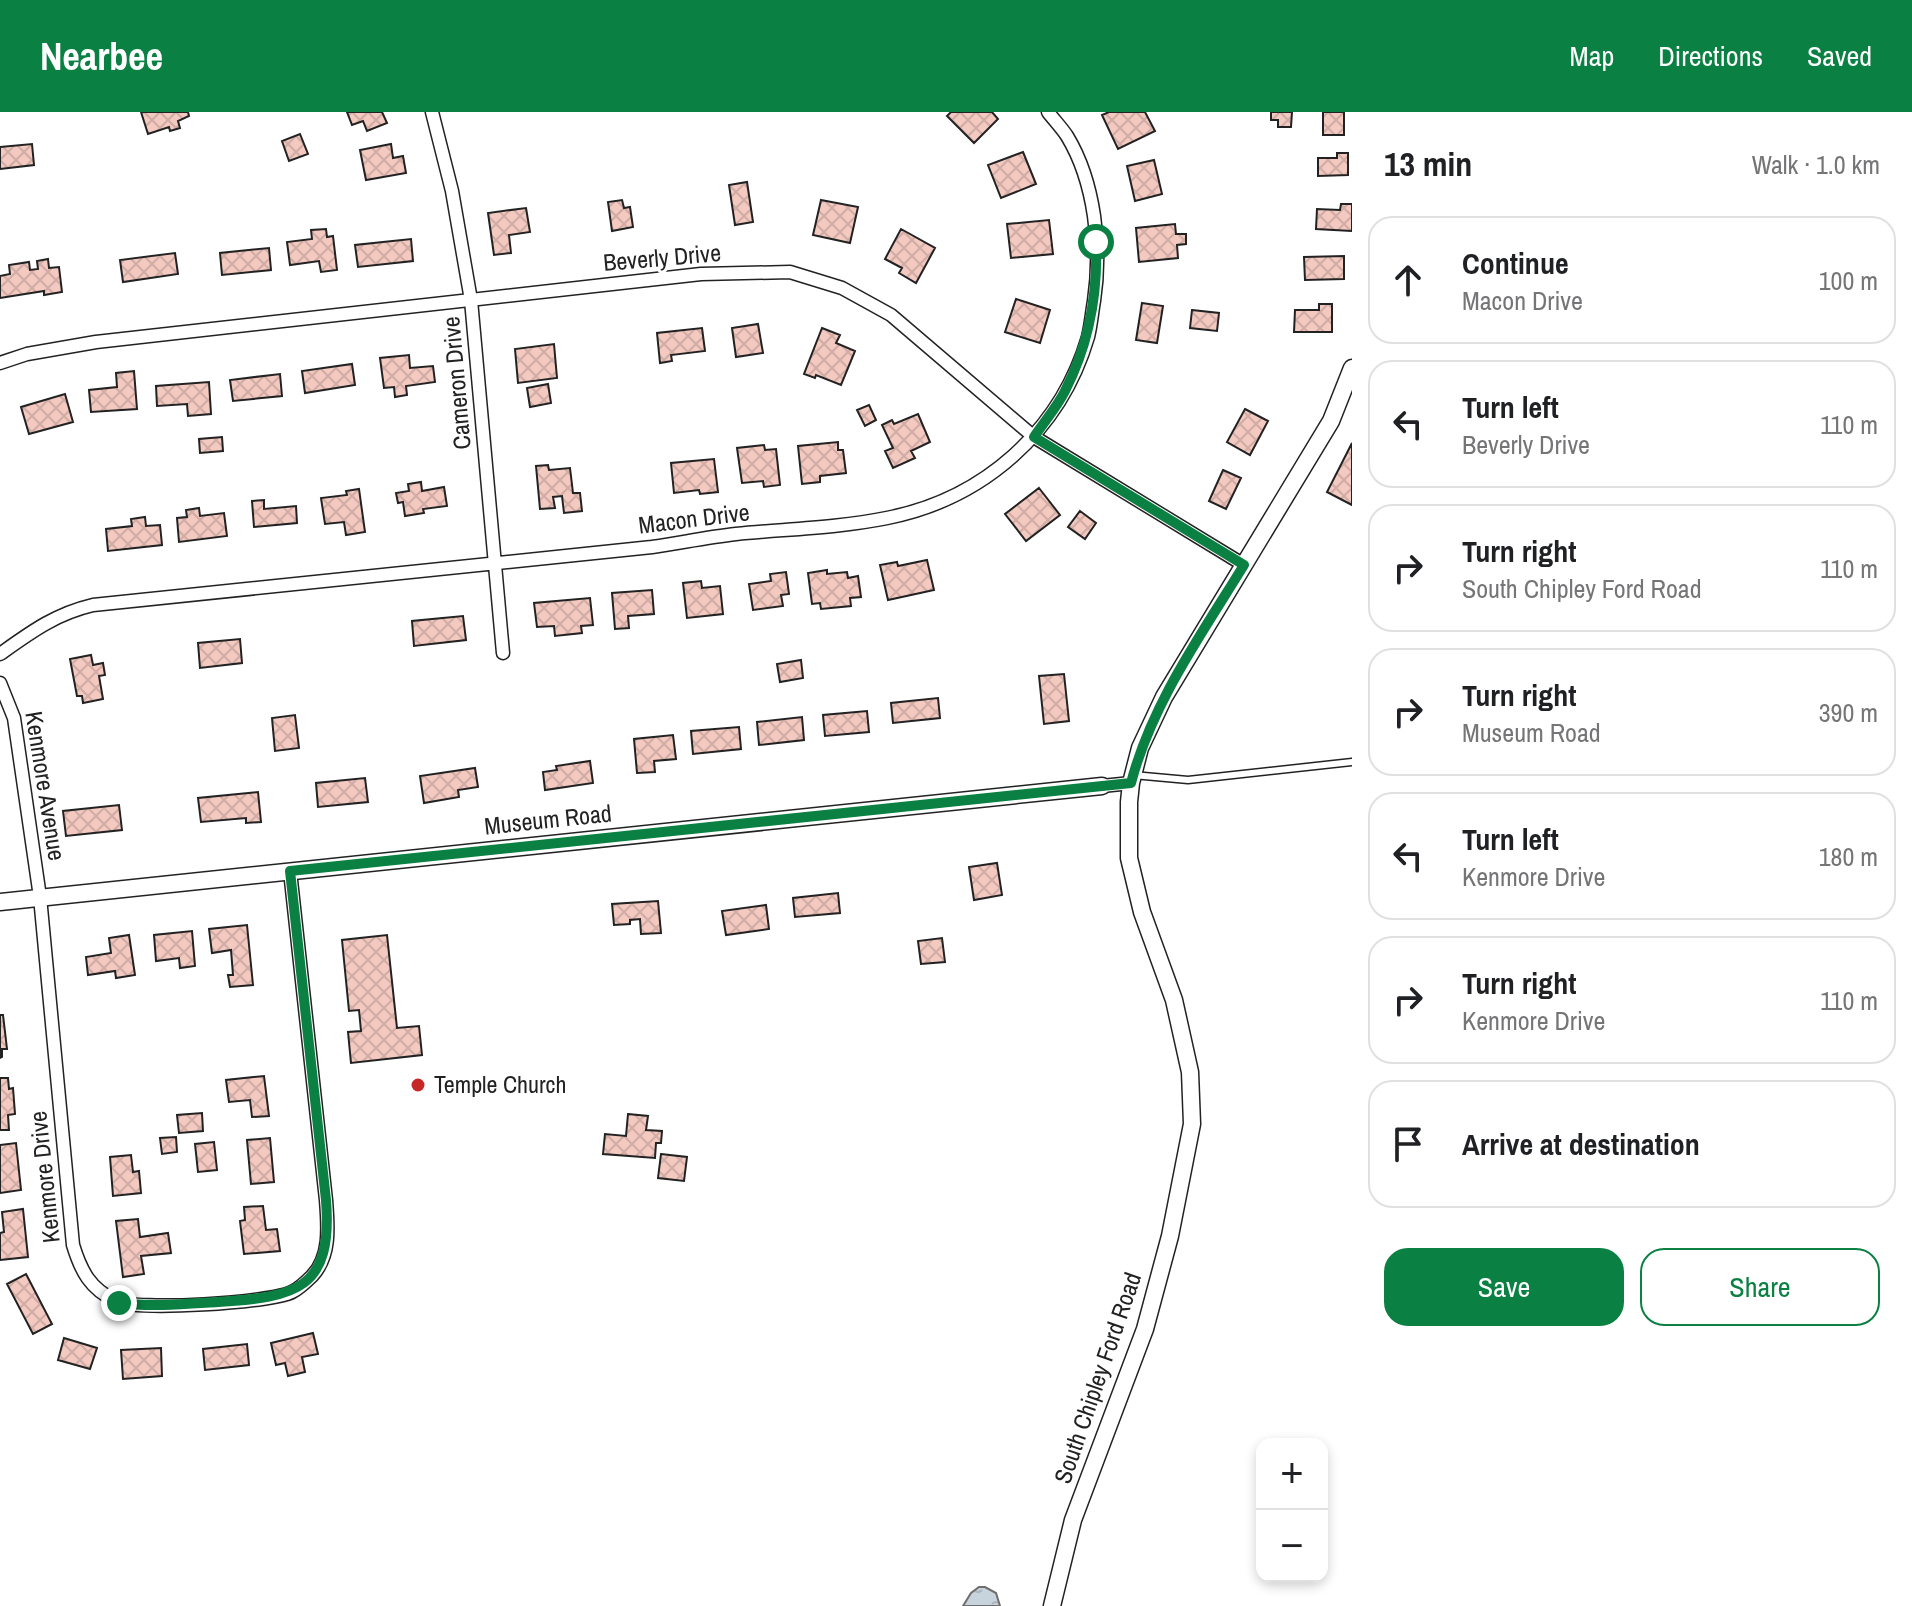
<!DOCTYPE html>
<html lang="en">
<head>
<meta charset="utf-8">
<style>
	body { margin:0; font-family:"Archivo Narrow",sans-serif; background:#f2f2f2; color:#202124 }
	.controls { position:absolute; right:24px; bottom:24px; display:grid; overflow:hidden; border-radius:16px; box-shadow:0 4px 12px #0003 }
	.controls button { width:72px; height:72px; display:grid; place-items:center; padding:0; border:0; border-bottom:2px solid #e0e0e0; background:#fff; color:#202124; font:40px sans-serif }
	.stop { position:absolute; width:24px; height:24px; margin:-18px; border:6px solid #0b8043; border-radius:50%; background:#fff }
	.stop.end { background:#0b8043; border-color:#fff; box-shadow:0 2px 8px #0008 }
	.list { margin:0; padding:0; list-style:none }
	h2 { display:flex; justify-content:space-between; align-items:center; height:104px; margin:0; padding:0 32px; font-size:34px }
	h2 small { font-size:26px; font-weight:400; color:#757577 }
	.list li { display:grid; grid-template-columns:52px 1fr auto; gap:24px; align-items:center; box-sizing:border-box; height:128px; margin:0 16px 16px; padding:0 16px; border:2px solid #e0e0e0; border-radius:24px }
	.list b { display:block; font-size:30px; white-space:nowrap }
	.list p { margin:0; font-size:26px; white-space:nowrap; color:#757577 }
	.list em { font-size:26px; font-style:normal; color:#757577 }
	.actions { display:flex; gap:16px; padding:24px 32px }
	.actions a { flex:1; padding:18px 0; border:2px solid #0b8043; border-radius:24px; text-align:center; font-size:28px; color:#0b8043 }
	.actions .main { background:#0b8043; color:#fff }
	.icon { flex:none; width:44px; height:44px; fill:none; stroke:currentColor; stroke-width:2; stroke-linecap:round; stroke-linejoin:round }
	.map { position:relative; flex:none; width:1352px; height:1494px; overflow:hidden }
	header { display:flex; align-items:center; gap:48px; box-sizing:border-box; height:112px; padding:0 40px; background:#0b8043; color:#fff }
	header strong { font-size:38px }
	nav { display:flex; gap:44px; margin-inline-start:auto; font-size:28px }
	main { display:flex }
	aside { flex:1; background:#fff }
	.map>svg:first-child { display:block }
	.water { fill:url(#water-ripples); stroke:#6f6f6f; stroke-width:2 }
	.building { fill:url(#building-cross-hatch); stroke:#222; stroke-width:2 }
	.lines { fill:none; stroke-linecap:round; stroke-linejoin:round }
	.service-casing { stroke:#222; stroke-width:9 }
	.minor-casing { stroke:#222; stroke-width:15 }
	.tertiary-casing { stroke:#222; stroke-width:19 }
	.service { stroke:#fff; stroke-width:6 }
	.minor { stroke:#fff; stroke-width:12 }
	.tertiary { stroke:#fff; stroke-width:16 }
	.route { stroke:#0b8043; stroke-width:10 }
	.poi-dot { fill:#c62828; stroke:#fff; stroke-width:3 }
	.labels { text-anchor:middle; stroke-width:6; stroke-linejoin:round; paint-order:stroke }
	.street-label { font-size:24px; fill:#222; stroke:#fff }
	.poi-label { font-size:24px; fill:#222; stroke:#fff; text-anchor:start }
</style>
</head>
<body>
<header>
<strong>Nearbee</strong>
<nav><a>Map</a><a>Directions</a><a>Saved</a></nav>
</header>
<main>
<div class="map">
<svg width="1352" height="1494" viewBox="0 0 1352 1494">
	<defs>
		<pattern id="water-ripples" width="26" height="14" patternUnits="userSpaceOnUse" patternTransform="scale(2)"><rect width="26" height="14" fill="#c7d3dd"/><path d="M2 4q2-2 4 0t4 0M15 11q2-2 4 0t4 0" fill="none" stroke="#abb5bd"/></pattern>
		<pattern id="building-cross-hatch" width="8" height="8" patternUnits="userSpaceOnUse" patternTransform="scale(2)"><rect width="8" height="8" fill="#f3c9c0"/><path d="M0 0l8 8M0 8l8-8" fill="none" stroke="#d0aca5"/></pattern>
	</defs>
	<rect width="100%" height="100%" fill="#fff"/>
	<!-- water -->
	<path class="water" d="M979,1475h6l11,6 4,13h-37l8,-13z"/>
	<!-- building -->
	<path class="building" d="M141,0h47l1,4 -11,5 2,7 -10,3 -1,-4 -21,7z
		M347,0h35l5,11 -20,8 -4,-10 -11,4z
		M951,0h41l6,7 -24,24 -27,-27z
		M1109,0h36l10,19 -37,18 -16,-34z
		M1271,0h21l-1,15h-13v-7h-7z
		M1323,0h21v23h-21z
		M300,22l8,20 -19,7 -7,-20z
		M32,32l2,21 -34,4v-22z
		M391,32l2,14 10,-2 3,17 -40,7 -6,-30z
		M1023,40l13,32 -35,14 -13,-33z
		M1337,41h11v22l-30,1v-18h19z
		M1154,48l8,34 -27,7 -8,-35z
		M747,70l6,40 -18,3 -6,-40z
		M622,88l2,8 6,-1 3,20 -21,4 -4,-29z
		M821,88l37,7 -8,36 -37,-8z
		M1341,92h11v27l-36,-2 1,-20 23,1z
		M526,96l4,24 -21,3 2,18 -17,2 -6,-42z
		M1049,108l4,34 -42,4 -4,-34z
		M1175,112l1,10h10v10l-9,1 1,13 -39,4 -3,-34z
		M326,117l1,8 6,-1 4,34 -16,2 -2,-11 -29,4 -3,-23 25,-3 -1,-9z
		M901,117l34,19 -19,35 -17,-10 3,-5 -17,-9z
		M411,127l2,22 -55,6 -3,-22z
		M269,136l2,22 -49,5 -2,-22z
		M175,141l3,21 -55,8 -3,-22z
		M1344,144v23l-39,1 -1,-23z
		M48,147l1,9 10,-1 3,25 -18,3v-4l-44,7v-22l10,-2 -1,-9 20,-3 1,8 8,-1 -1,-8z
		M1016,187l34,11 -10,33 -35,-11z
		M1142,191l21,3 -6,37 -21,-3z
		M1319,192h13v28h-38l1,-22h24z
		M1192,198l27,3 -2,18 -27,-3z
		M758,212l5,29 -27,4 -4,-29z
		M702,216l3,23 -34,4 1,6 -12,2 -3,-30z
		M822,216l18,7 -4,8 19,8 -14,34 -25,-10 -1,3 -11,-4z
		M554,232l3,34 -39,5 -3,-34z
		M409,243l1,13 23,-2 2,16 -29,4 1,9 -12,2 -1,-10 -10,1 -4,-30z
		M352,252l3,21 -50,8 -3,-22z
		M134,259l3,38 -46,3 -2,-22 28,-3 -1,-14z
		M280,262l2,22 -49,5 -3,-21z
		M209,270l2,32 -23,2 -1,-12 -30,2 -1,-20z
		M548,272l3,19 -21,4 -3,-19z
		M65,282l8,28 -44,12 -8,-27z
		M869,293l7,15 -11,6 -8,-16z
		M1245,297l23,12 -18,34 -23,-13z
		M918,302l12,28 -19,9 4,7 -22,10 -8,-17 8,-3 -11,-23 10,-5 2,4z
		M222,325l1,14 -23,2 -1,-14z
		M838,330v8h5l3,23 -26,3v6l-18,2 -4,-38z
		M1352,331v62l-25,-13z
		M764,333l1,5 11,-1 4,36 -16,2 -1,-6 -21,2 -5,-35z
		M714,347l4,33 -18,2 -1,-4 -25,3 -3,-30z
		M548,353l1,5 21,-2 3,25h7l2,18 -18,2 -2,-17 -9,1 2,11 -15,1 -4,-43z
		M1223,358l18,8 -15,31 -17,-8z
		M421,370l1,9 22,-4 3,19 -24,3 1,4 -19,3 -2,-14 -5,1 -2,-10 13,-2 -1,-7z
		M1039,376l21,27 -34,26 -21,-27z
		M359,377l6,43 -19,3 -2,-13 -19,2 -4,-26 26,-3 -1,-4z
		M264,388v9l32,-3 1,17 -43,4 -2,-26z
		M199,396l1,8 24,-3 3,23 -48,6 -2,-24 10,-1 -1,-7z
		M1080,399l16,12 -11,16 -17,-12z
		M145,405l1,9 14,-1 2,20 -54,6 -2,-22 26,-3 -1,-7z
		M927,448l7,30 -46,10 -8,-35 17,-3 1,4z
		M827,458v4l20,-2 1,6 10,-2 3,21 -11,1 1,8 -30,3 -1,-6 -8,1 -4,-31z
		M786,460l3,22 -8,1 2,11 -30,4 -4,-26 22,-3 -1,-7z
		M701,469l1,7 18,-2 3,28 -36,4 -4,-35z
		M652,478l2,24 -26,2 1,12 -14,1 -3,-36z
		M590,486l3,27 -12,1 1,7 -27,3 -1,-10 -17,1 -3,-24z
		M463,504l3,24 -52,6 -2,-25z
		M240,527l2,24 -42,5 -2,-25z
		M91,543l2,10 10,-2 2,12 -6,1 4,23 -20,4 -1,-7h-5l-7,-37z
		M801,548l2,18 -23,4 -3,-18z
		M1064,562l5,47 -25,3 -5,-48z
		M938,586l2,20 -47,5 -2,-20z
		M867,599l2,21 -44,4 -2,-21z
		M295,603l4,33 -24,3 -3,-33z
		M802,605l2,23 -45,5 -2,-23z
		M739,615l2,22 -48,5 -2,-23z
		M673,623l3,24 -22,2 1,11 -18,1 -3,-34z
		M590,649l3,22 -48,7 -2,-18 14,-2 -1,-4z
		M475,656l3,19 -20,3 1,7 -35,6 -4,-27z
		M365,666l3,24 -50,5 -2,-24z
		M258,680l3,30 -15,1v-5l-45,4 -3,-24z
		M119,693l3,25 -56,6 -3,-25z
		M997,751l5,32 -28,5 -5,-33z
		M838,781l2,20 -45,4 -2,-19z
		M658,789l3,32 -20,1 -1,-15 -10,1v4l-16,1 -2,-21z
		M766,793l3,24 -43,6 -4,-24z
		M247,813l6,60 -23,2 -2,-12h5l-2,-25 -19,3 -3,-24z
		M192,819l3,35 -15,2 -1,-10 -23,3 -2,-26z
		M129,823l6,40 -19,3 -1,-7 -27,4 -2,-18 25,-4 -2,-15z
		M387,823l10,93 22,-2 3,29 -71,8 -3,-31 13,-1 -2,-21 -10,1 -7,-71z
		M942,826l3,24 -24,2 -3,-23z
		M0,903h3l4,34h-5v8l-2,1z
		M264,964l5,40 -17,1 -2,-17 -21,2 -3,-22z
		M0,966h8l1,11 4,-1 2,26 -7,1 1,15h-9z
		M202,1001l1,18 -24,2 -2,-18z
		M628,1002l20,2 -2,14 16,1 -1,12h-5l-1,15 -52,-4 2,-20 21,2z
		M176,1025l1,15 -15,2 -2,-16z
		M270,1026l4,44 -23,2 -4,-44z
		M214,1030l3,28 -19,2 -3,-28z
		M16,1031l5,47 -21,3v-48z
		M661,1042l26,3 -3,24 -26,-3z
		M131,1043l2,17 6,-1 2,22 -28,3 -3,-39z
		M263,1094l3,24 11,-1 3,22 -36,3 -4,-33 5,-1 -1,-13z
		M23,1097l5,48 -28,3v-27l4,-1 -2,-20z
		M138,1107l2,18 28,-4 3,20 -30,3 3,18 -21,3 -7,-56z
		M26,1162l26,50 -19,10 -26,-50z
		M313,1221l5,21 -16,3 3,15 -17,4 -3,-13 -9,2 -5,-22z
		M64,1226l33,10 -7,21 -32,-9z
		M247,1232l2,21 -44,5 -2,-21z
		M161,1236l1,28 -39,3 -2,-29z"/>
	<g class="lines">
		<!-- service casing -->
		<g class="service-casing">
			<path id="service" d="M1133,663l55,5 164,-18"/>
		</g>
		<!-- minor casing -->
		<g class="minor-casing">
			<path id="minor" d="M432,0l20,79 19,109 32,353
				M0,251l27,-9 69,-12 605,-68 89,-2 52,16 49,27 143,122 210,128
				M0,542c31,-22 55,-40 93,-49l559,-58c28,-4 56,-10 84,-13 50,-5 101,-6 151,-16 96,-19 173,-86 201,-181 3,-12 4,-25 6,-36 8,-53 1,-119 -27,-165 -6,-9 -13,-16 -19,-24
				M0,571l14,35 26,179 33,348c8,26 17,44 43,56 21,10 155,2 176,-9 6,-3 15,-11 20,-16 19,-20 16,-50 14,-76l-36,-329
				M1102,674l29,-3"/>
		</g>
		<!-- tertiary casing -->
		<g class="tertiary-casing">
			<path id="tertiary" d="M0,790l1102,-116
				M1052,1494l21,-86 72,-191 25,-93 22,-112 -2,-52 -16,-72 -32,-88 -13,-54v-56l2,-19 9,-35 24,-51 167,-276 21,-53"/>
		</g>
		<!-- service -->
		<use href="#service" class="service"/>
		<!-- minor -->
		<use href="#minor" class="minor"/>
		<!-- tertiary -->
		<use href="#tertiary" class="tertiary"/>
	</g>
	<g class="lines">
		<!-- route -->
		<path class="route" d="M119,1191c33,4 66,1 99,-1 78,-5 115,-12 108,-102l-36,-329 841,-88c21,-80 70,-148 113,-218l-210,-128c10,-15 23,-30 31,-46 24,-47 33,-97 31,-149"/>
	</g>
	<!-- markers -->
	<circle class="poi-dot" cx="418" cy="973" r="8"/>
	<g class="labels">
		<!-- street labels -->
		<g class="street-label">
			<text transform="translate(662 146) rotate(-5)" y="8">Beverly Drive</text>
			<text transform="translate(457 271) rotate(-95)" y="8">Cameron Drive</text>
			<text transform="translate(694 407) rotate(-7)" y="8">Macon Drive</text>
			<text transform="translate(45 674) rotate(81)" y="8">Kenmore Avenue</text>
			<text transform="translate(548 708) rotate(-6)" y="8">Museum Road</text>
			<text transform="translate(45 1065) rotate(-96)" y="8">Kenmore Drive</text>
			<text transform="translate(1098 1266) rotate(-71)" y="8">South Chipley Ford Road</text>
		</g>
		<!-- poi labels -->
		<g class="poi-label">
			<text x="434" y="981">Temple Church</text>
		</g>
	</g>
</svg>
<div class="controls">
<button>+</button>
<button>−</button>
</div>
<div class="stop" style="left:1096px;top:130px"></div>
<div class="stop end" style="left:119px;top:1191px"></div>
</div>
<aside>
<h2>13 min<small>Walk · 1.0 km</small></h2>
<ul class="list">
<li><svg class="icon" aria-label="ahead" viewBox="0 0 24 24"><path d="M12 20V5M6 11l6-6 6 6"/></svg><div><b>Continue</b><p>Macon Drive</p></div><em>100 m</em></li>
<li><svg class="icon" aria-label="left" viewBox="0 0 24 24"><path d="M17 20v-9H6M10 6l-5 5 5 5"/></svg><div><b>Turn left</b><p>Beverly Drive</p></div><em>110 m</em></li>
<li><svg class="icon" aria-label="right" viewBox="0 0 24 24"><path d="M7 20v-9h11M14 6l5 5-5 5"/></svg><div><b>Turn right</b><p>South Chipley Ford Road</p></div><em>110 m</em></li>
<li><svg class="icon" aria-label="right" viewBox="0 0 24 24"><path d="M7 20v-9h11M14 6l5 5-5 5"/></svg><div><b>Turn right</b><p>Museum Road</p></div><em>390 m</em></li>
<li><svg class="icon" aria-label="left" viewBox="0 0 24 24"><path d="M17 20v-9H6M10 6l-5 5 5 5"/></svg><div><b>Turn left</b><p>Kenmore Drive</p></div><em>180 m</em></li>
<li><svg class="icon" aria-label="right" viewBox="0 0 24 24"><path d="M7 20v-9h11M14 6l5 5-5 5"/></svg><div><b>Turn right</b><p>Kenmore Drive</p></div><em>110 m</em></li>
<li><svg class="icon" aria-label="arrive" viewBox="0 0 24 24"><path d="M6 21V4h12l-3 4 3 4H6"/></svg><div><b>Arrive at destination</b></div></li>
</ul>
<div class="actions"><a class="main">Save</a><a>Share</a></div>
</aside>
</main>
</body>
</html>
